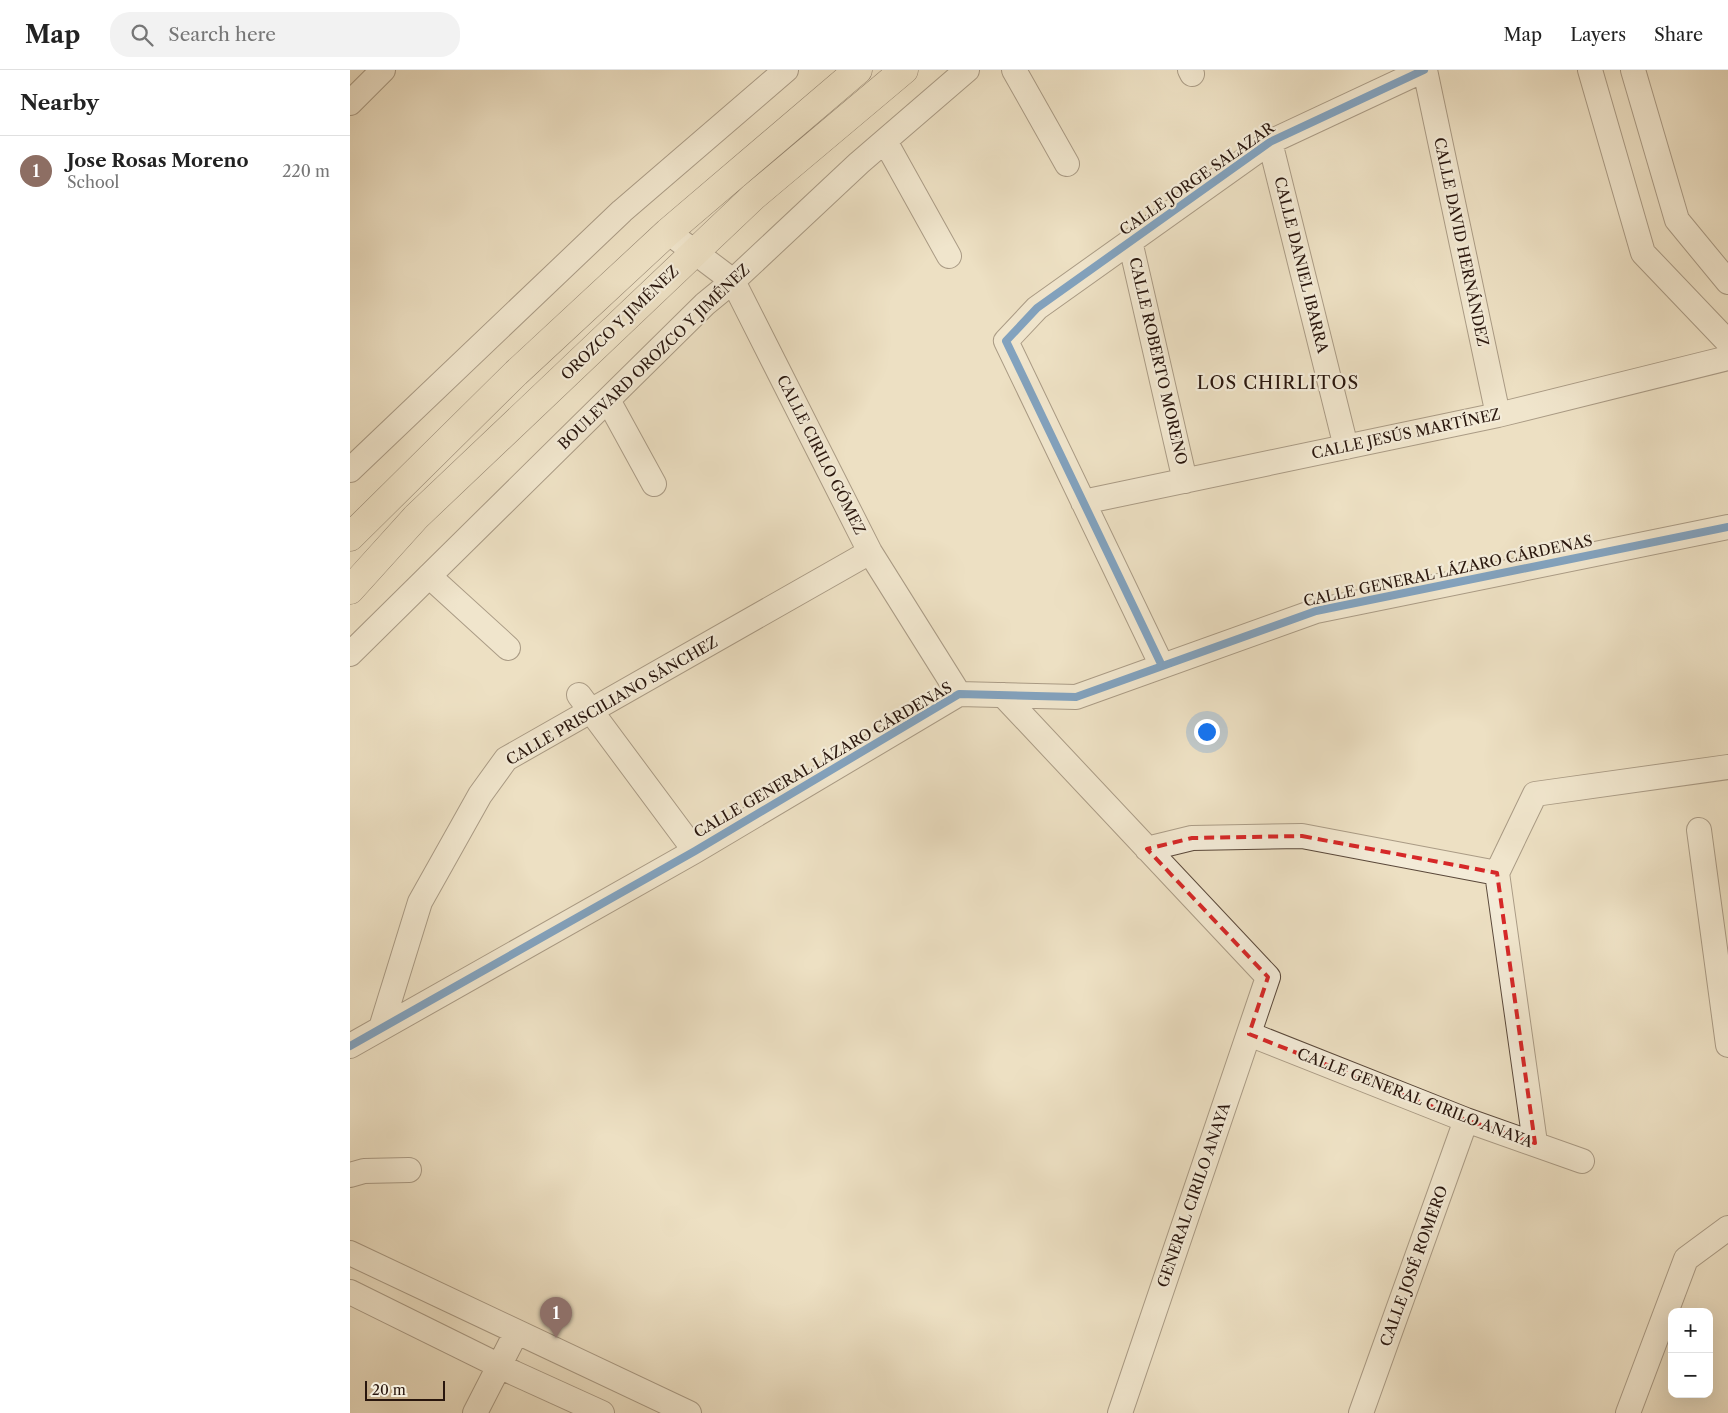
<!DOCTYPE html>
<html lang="en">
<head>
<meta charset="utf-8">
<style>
	body { margin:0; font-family:"Libre Caslon Text",serif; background:#f2f2f2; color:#222 }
	.controls { position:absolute; right:15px; bottom:15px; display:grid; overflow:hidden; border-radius:10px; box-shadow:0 5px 20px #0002 }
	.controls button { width:45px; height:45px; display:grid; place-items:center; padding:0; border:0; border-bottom:1px solid #e0e0e0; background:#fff; color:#222; font:25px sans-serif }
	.scale { position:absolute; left:15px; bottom:12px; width:80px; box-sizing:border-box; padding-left:5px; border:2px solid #29160d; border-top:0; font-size:14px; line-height:18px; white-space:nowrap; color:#29160d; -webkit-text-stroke:4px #f3ebd8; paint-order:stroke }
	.you { position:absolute; left:856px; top:661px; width:18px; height:18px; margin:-12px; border:4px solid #fff; border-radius:50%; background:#1a73e8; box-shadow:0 0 0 8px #1a73e833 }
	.badge { display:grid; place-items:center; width:32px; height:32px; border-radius:50%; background:#8f2418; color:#fff; font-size:16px; font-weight:700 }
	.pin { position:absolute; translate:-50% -41px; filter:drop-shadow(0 1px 2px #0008) }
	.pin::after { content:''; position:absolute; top:26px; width:18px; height:15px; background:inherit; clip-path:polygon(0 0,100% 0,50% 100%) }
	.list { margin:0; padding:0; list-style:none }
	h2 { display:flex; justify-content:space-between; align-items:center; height:65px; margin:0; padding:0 20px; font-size:21px }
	h2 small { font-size:16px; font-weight:400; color:#767676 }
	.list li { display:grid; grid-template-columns:32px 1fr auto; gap:15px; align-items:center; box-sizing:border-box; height:70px; padding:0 20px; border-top:1px solid #e0e0e0 }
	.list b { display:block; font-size:19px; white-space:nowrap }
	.list p { margin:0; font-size:16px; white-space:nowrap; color:#767676 }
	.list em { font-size:16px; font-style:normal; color:#767676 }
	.icon { flex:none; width:28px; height:28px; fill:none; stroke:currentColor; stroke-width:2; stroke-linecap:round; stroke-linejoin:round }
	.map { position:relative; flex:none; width:1378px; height:1343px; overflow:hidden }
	header { display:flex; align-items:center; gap:30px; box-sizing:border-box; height:70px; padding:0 25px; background:#fff; border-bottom:1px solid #e0e0e0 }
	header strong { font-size:24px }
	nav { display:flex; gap:28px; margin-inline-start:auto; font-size:18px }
	.search { width:350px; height:45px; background:#f2f2f2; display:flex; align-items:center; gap:12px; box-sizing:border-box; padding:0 18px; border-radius:20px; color:#767676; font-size:19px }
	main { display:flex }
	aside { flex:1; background:#fff }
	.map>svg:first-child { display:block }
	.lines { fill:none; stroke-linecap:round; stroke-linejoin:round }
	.minor-casing { stroke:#5a483a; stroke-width:26 }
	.trunk-casing { stroke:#29160d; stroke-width:29 }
	.minor { stroke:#f3ebd8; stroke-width:24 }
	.trunk { stroke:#ede0c3; stroke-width:28 }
	.cycleway-casing { stroke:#f3ebd8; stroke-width:11 }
	.cycleway { stroke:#0057b8; stroke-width:8 }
	.marked { fill:none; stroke:#d62828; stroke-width:4; stroke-dasharray:10 6; stroke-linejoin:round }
	.labels { text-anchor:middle; stroke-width:4.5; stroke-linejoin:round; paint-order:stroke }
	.street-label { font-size:15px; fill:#29160d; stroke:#f3ebd8 }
	.quarter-label { font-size:18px; letter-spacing:1px; fill:#29160d; stroke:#f3ebd8 }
</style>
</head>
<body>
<header>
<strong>Map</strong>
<div class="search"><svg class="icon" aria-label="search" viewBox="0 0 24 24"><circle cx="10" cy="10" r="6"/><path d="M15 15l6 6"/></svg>Search here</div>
<nav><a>Map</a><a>Layers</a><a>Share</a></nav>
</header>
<main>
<aside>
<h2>Nearby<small></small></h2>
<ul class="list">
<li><span class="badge" style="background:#8d6e63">1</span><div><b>Jose Rosas Moreno</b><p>School</p></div><em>220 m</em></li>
</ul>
</aside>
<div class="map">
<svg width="1378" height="1343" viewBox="0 0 1378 1343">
	<rect width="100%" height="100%" fill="#ede0c3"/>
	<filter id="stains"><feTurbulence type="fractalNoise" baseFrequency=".004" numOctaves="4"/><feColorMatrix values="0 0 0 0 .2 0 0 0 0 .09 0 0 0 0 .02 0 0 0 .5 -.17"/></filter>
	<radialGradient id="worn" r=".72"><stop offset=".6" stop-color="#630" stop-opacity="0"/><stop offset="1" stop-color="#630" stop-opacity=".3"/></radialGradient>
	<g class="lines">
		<!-- minor casing -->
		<g class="minor-casing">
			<path id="minor" d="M664,0l53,94
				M840,0l2,4
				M1075,0l73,345
				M1240,0l53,183 85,89
				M1283,0l44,150 51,62
				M0,33l33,-33
				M535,71l64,115
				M920,72l76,305
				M318,162l65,49 137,271 89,142
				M780,171l55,240
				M258,330l46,84
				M0,400l272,-259 164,-141
				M733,432l415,-87 230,-57
				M79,506l79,72
				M0,584l355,-350 28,-23 126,-118 108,-93
				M812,596l-156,-325 31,-33 233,-166 154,-72
				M229,625l116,156
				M653,625l265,282 -148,436
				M1349,760l29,215
				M797,779l45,-11 110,-2 195,37
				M1147,803l38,-79 193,-27
				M1147,803l38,270
				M31,958l39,-126 60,-107 26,-36 364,-207
				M899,964l217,86 116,41
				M0,976l345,-195 264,-157 117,3 240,-86 412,-84
				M0,1105l14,-4 45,-1
				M0,1183l339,160
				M0,1222l164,81 88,40
				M125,1343l41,-80
				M1011,1343l105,-293
				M1278,1343l58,-154 42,-31"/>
		</g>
		<!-- trunk casing -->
		<g class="trunk-casing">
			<path id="trunk" d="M0,467l166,-164 152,-141 190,-162
				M0,520l66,-73 278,-264 59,-56 151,-127"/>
		</g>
		<!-- minor -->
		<use href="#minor" class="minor"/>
		<!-- trunk -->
		<use href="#trunk" class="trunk"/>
		<!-- cycleway casing -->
		<g class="cycleway-casing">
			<path id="cycleway" d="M812,596l-156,-325 31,-33 233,-166 154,-72
				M0,976l345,-195 264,-157 117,3 240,-86 412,-84"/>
		</g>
		<!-- cycleway -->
		<use href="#cycleway" class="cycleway"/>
	</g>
	<!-- marked area -->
	<path d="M0 0H1378V1343H0ZM952,766l195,37 38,270 -69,-23 -217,-86 19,-57 -121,-128 45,-11z" fill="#ede0c3" fill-opacity=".55" fill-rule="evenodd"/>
	<path class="marked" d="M952,766l195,37 38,270 -69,-23 -217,-86 19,-57 -121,-128 45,-11z"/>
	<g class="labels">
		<!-- street labels -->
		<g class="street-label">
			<text transform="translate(847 109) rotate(-35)" y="5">CALLE JORGE SALAZAR</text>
			<text transform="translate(1111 172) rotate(78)" y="5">CALLE DAVID HERNÁNDEZ</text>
			<text transform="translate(951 195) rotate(76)" y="5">CALLE DANIEL IBARRA</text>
			<text transform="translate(270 253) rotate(-44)" y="5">OROZCO Y JIMÉNEZ</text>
			<text transform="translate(304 287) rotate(-44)" y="5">BOULEVARD OROZCO Y JIMÉNEZ</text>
			<text transform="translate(808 291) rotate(77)" y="5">CALLE ROBERTO MORENO</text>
			<text transform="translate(1056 364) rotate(-12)" y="5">CALLE JESÚS MARTÍNEZ</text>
			<text transform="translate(471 385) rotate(63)" y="5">CALLE CIRILO GÓMEZ</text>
			<text transform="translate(1098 501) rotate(-12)" y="5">CALLE GENERAL LÁZARO CÁRDENAS</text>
			<text transform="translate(262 631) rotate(-30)" y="5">CALLE PRISCILIANO SÁNCHEZ</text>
			<text transform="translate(473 690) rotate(-30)" y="5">CALLE GENERAL LÁZARO CÁRDENAS</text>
			<text transform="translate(1065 1028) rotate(21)" y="5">CALLE GENERAL CIRILO ANAYA</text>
			<text transform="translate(844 1125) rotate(-71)" y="5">GENERAL CIRILO ANAYA</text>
			<text transform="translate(1064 1196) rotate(-70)" y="5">CALLE JOSÉ ROMERO</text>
		</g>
		<!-- quarter labels -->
		<g class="quarter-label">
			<text x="928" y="319">LOS CHIRLITOS</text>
		</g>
	</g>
	<rect width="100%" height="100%" filter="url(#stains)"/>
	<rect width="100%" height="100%" fill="url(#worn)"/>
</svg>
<div class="controls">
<button>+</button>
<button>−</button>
</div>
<div class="scale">20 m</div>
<div class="you"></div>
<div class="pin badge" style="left:206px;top:1268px;background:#8d6e63">1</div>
</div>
</main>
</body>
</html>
